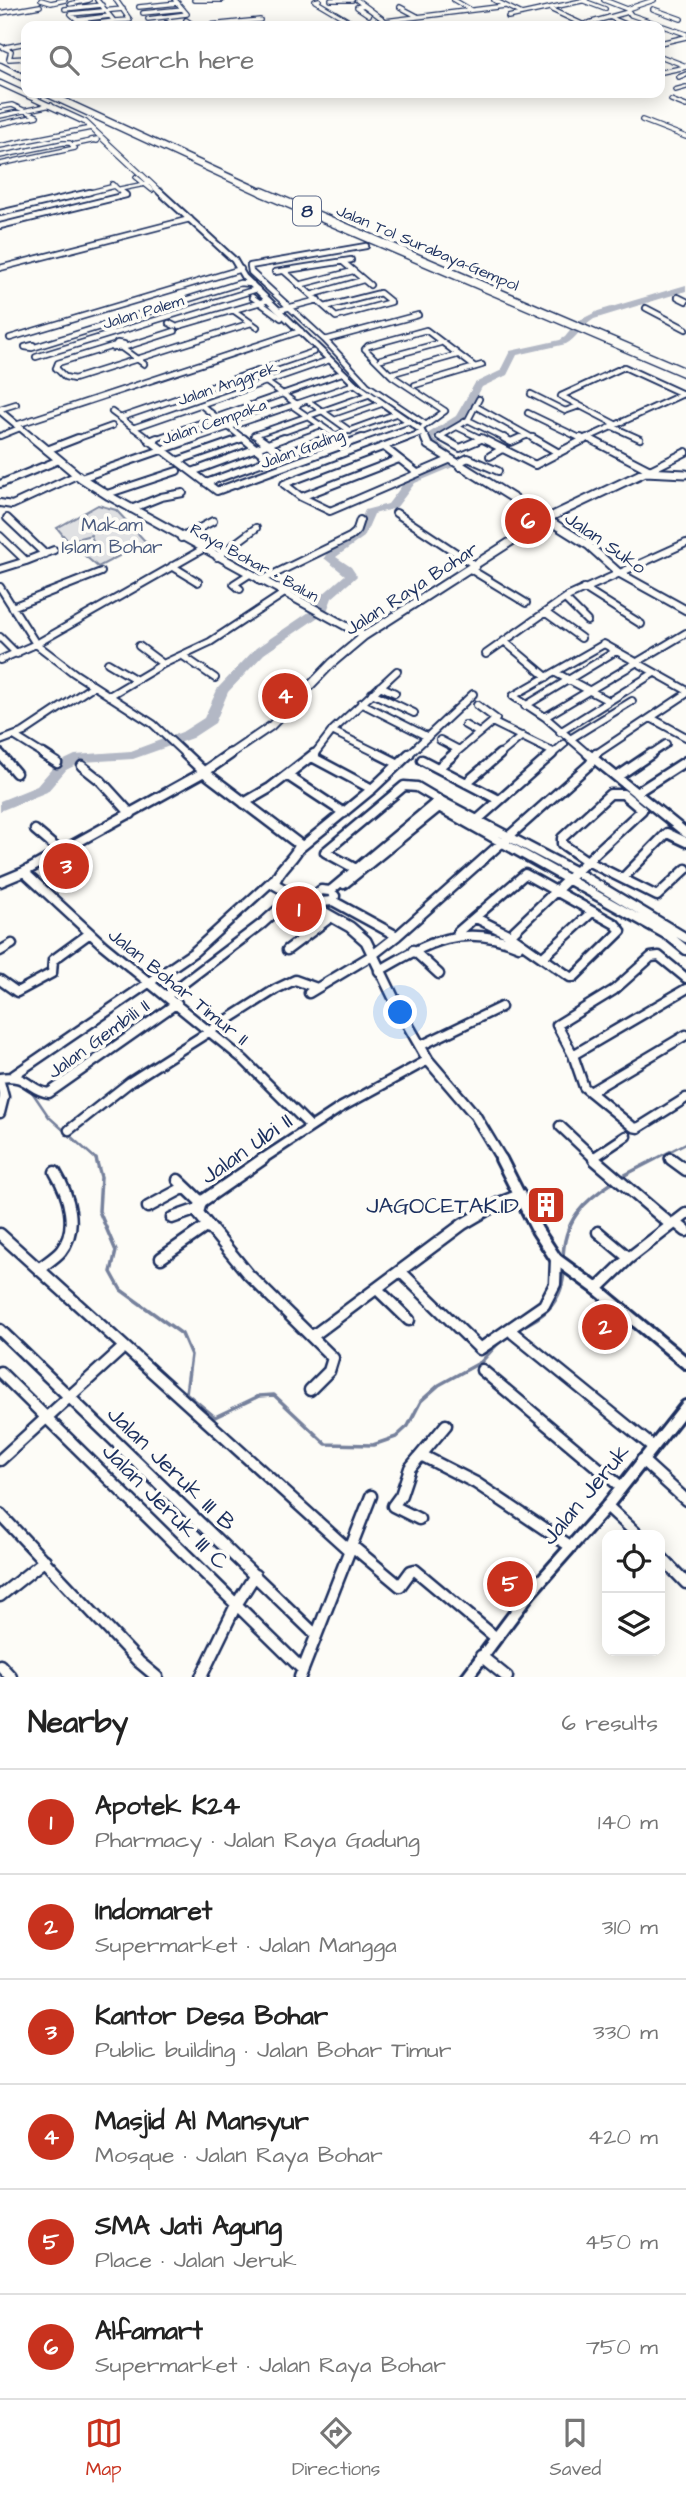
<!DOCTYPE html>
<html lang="en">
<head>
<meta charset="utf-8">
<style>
	body { margin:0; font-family:"Architects Daughter",sans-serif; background:#f6f6f6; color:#222 }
	.controls { position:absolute; right:21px; bottom:21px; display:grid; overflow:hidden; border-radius:14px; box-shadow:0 4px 18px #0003 }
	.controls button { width:63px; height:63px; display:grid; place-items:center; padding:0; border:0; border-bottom:2px solid #e0e0e0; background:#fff; color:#222; font:35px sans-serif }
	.you { position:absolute; left:401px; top:1013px; width:24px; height:24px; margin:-18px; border:5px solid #fff; border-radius:50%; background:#1a73e8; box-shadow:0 0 0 10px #1a73e833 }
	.badge { display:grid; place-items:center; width:46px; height:46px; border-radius:50%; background:#c8321e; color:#fff; font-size:23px; font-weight:700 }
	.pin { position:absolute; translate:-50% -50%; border:4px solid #fff; box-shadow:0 2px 7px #0006 }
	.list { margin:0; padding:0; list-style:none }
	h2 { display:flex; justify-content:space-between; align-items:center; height:91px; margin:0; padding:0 28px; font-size:30px }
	h2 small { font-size:23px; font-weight:400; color:#767676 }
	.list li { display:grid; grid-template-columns:46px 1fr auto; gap:21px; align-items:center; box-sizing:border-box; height:105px; padding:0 28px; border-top:2px solid #e0e0e0 }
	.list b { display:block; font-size:26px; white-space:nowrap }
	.list p { margin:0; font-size:23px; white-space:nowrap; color:#767676 }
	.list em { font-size:23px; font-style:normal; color:#767676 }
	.icon { flex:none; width:38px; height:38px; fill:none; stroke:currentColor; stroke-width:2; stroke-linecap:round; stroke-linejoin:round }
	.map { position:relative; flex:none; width:686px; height:1677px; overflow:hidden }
	.search { position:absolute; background:#fff; box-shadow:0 4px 18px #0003; left:21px; right:21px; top:21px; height:77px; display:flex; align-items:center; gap:18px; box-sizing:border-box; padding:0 24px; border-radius:14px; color:#767676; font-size:26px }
	.sheet { height:721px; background:#fff }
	nav { display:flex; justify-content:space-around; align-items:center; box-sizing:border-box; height:98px; border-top:2px solid #e0e0e0; background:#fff; font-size:19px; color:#767676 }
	nav a { display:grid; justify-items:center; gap:4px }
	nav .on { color:#c8321e }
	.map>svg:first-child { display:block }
	.green { fill:#e0e1e3; stroke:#7e88a0; stroke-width:2 }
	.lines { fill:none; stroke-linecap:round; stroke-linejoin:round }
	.stream-far1 { stroke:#76819c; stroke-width:2.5 }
	.stream { stroke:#76819c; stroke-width:3.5 }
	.river { fill:#b3b8c5; fill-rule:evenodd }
	.minor-far4-casing { stroke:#1b2f5e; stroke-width:6 }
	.minor-far3-casing { stroke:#1b2f5e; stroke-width:8 }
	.minor-far2-casing { stroke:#1b2f5e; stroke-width:10 }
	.minor-far1-casing { stroke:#1b2f5e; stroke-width:13 }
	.minor-casing { stroke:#1b2f5e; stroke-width:15 }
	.tertiary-far4-casing { stroke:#1b2f5e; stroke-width:7 }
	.tertiary-far3-casing { stroke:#1b2f5e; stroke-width:9 }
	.tertiary-far2-casing { stroke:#1b2f5e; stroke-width:11 }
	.tertiary-far1-casing { stroke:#1b2f5e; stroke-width:14 }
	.tertiary-casing { stroke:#1b2f5e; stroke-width:16 }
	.motorway-far1-casing { stroke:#1b2f5e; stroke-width:9 }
	.motorway-casing { stroke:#1b2f5e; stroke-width:11 }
	.minor-far4 { stroke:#fdfcf7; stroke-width:3.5 }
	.minor-far3 { stroke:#fdfcf7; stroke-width:4.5 }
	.minor-far2 { stroke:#fdfcf7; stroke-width:6 }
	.minor-far1 { stroke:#fdfcf7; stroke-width:8 }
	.minor { stroke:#fdfcf7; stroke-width:10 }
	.tertiary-far4 { stroke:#fdfcf7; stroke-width:4.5 }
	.tertiary-far3 { stroke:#fdfcf7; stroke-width:5 }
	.tertiary-far2 { stroke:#fdfcf7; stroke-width:7 }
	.tertiary-far1 { stroke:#fdfcf7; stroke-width:9 }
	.tertiary { stroke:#fdfcf7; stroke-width:10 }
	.motorway-far1 { stroke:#fdfcf7; stroke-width:6 }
	.motorway { stroke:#fdfcf7; stroke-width:8 }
	.labels { text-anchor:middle; stroke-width:7; stroke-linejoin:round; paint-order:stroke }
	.far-street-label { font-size:16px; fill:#1b2f5e; stroke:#fdfcf7 }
	.shield { fill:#fdfcf7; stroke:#5f6c8c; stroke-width:2 }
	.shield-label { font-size:18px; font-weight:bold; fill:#1b2f5e }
	.park-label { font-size:19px; fill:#4c5c7f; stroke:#fdfcf7 }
	.street-label { font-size:19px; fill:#1b2f5e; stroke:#fdfcf7 }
	.near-street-label { font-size:23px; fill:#1b2f5e; stroke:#fdfcf7 }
	.near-poi-label { font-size:23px; fill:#1b2f5e; stroke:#fdfcf7; text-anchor:end }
</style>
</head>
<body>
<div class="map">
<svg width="686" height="1677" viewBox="0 0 686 1677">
	<rect width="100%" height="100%" fill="#fdfcf7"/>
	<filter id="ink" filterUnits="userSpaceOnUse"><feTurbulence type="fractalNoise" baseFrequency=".0143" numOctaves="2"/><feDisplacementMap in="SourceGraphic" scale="14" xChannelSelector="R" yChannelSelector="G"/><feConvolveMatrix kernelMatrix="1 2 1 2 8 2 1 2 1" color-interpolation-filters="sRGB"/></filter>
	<g filter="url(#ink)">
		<!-- green -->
		<path class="green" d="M98,505l18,5 30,32 -48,25 -21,-18 17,-5 -3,-9 -23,6 -11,-13z"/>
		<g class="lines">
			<!-- stream-far1 -->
			<path class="stream-far1" d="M30,1089l19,28 48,43
				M653,1160l33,-17"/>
			<!-- stream -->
			<path class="stream" d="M96,1159l5,18 -2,34 17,40 -5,21 10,18 61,44 9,21 -5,38 29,24 44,-21 15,-1 52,49 47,1 23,-8 12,-11 13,-25 18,-16 42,-23 20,-22
				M621,1177l35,-18
				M563,1260c0,-39 20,-59 52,-79
				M518,1328c27,-11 45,-27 46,-58"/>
			<!-- river -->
			<path class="river" d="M686,285v6l-92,28c-12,7 -18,20 -28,25l-49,11 -10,20 -25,12 -18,33 -31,18 27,22v4l-45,19 -19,25 -22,6 -10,23 -28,20 15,10 6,9 -2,2 -23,20 -5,13 -63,43 -36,38 -13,31 -23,15 -59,21 -51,3 -16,8 -19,22 -47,19v-10l37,-15 19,-22 19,-9 56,-4 51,-19 22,-14 14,-30 38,-40 62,-42 4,-11 23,-20 -21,-17 5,-8 26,-17 10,-23 23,-6 19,-25 42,-18 -28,-23 35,-22 19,-33 25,-12 10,-20 50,-11 5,-3 13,-16 20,-10z"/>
			<!-- minor-far4 casing -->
			<g class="minor-far4-casing">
				<path id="minor-far4" d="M41,0l10,3 14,-3
					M97,0l17,21 16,-1 -14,-20
					M194,0h28
					M319,0l-4,1 39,23
					M331,0h21
					M357,0l27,20
					M454,0l17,10
					M494,0l28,14
					M604,0l23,9 4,6 55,19
					M584,1l21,8
					M70,4l19,-4
					M364,5l-7,2 12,8
					M139,7l39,-4
					M400,7l17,9
					M65,9l37,-4
					M627,9l27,-9
					M653,9l28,10
					M552,10l30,14
					M0,13l40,-7
					M143,13l40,-4
					M508,17l78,-17
					M609,17l19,8
					M148,19l39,-5 -12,-14
					M77,20l33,-4
					M186,20l9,6
					M114,21l-31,4 -12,-11 52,-5
					M166,23l4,3
					M200,26l60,-6
					M345,26l160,-20
					M578,26l50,-14
					M660,43l26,-6
					M0,46l11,5 -2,8 17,-1
					M6,47l20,-4
					M660,56l26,10
					M662,72l24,-5
					M679,77l7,-3
					M675,90l11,-3
					M671,100l15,6
					M0,107l12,-2 25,11 -37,8
					M0,116l51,-11
					M642,120l44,17
					M97,139v2l-6,-1z
					M72,145l19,-4
					M0,146l91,-18
					M0,156l63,-13h7l5,5 -75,16
					M136,177l16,13
					M112,184l12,10
					M120,189l30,-6
					M83,194l32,-8"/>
			</g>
			<!-- minor-far3 casing -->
			<g class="minor-far3-casing">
				<path id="minor-far3" d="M0,213l90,-21
					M0,226l126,-31 -4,-3
					M366,246l-116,20 1,6 74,68 42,45 58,39
					M343,262l27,23
					M0,268l190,-49
					M284,271l52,46 55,-15 -11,-9 -55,14
					M275,272l76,-12
					M299,285l54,-14
					M311,295l52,-15
					M252,297l29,21
					M678,297l8,4
					M646,308l40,21
					M233,310l24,17
					M279,310l39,-10
					M169,323l6,3
					M179,326l89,-26
					M10,338l231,-69
					M325,340l93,-25
					M117,343l7,1 1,3 -12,1z
					M33,345l-8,2 7,1 208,-65 12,1
					M368,346l58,-16 49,37
					M368,346l-3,3 27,27 53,35
					M125,347l50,-16
					M123,349l21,15
					M36,357l221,-68
					M381,359l59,-16
					M56,368l9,9 9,2 177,-56
					M56,368l2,-5 55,-17
					M390,374l67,-19
					M266,382l32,23
					M415,385l67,-20
					M531,394l34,17 14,-5
					M308,401l42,30
					M201,405l44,35
					M475,406l61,34
					M294,407l42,29
					M0,409l16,-5
					M112,412l38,28
					M528,413l56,27
					M120,418l193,-66
					M335,420l46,-16
					M468,420l40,20
					M615,424l-54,-28 63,-29 61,28
					M16,425l285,-94
					M611,426l29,13
					M423,427l22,-16
					M457,427l27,13
					M133,428l196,-68
					M0,436l20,-8
					M587,438l4,2
					M73,440l39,-14
					M152,440l190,-67
					M191,440l164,-56
					M238,440l6,-2
					M262,440l-8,-5 114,-40
					M279,440l42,-15
					M323,440l72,-26
					M357,440l50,-18
					M402,440l19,-7
					M445,440l-6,-3 29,-17 11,-21
					M478,440l3,-1
					M515,440l11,-4
					M583,440l100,-46"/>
			</g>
			<!-- minor-far2 casing -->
			<g class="minor-far2-casing">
				<path id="minor-far2" d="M147,438l70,53 145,-53
					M243,438l27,22
					M259,438l24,17
					M442,438l18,10 21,-9
					M481,438l54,27 52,-27
					M504,438l7,4 9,-4
					M533,438l26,15
					M581,438l3,2
					M588,438l62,32
					M150,441l7,-3
					M384,447l32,25
					M47,450l31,-12
					M490,456l12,-7
					M399,459l-98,38 -17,-13 122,-46
					M177,461l66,-23
					M460,467l2,-6 6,-3 30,13
					M648,471l38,-19
					M192,472l92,-34
					M81,478l115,-40
					M206,483l122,-45
					M0,484l59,-24
					M107,494l70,-23
					M301,497l29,14 119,-51
					M0,503l12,2 65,-30
					M131,509l30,-12 22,-4
					M396,513l80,53
					M7,518l38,36
					M0,536l26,25 -26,8
					M181,538l32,-17
					M217,557l39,-29
					M26,561l28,-11
					M172,566l26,16
					M470,569l56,34
					M260,581l90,-44 6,-5 4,-12
					M0,587l36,57 38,29 79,51 34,32
					M584,588l57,36
					M240,589l-6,-5 14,-9
					M565,599l22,22
					M12,607l89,-35
					M546,613l35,25
					M0,637l17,17
					M504,641l43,36
					M139,646l24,18
					M486,654l81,-57 119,-54
					M183,656l32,22
					M0,660l36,-16 167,-95
					M108,663l27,16
					M556,673l53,28
					M380,686l15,7
					M372,693l42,20
					M109,696l54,-32 47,-22 73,-48
					M361,703l67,34
					M525,706l91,-55
					M545,717l141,-84
					M651,718l35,19
					M492,722l61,30
					M465,725l14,8
					M332,731l51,25
					M560,732l94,-59
					M14,736l32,20
					M570,739l62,-38
					M440,740l19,10
					M0,741l24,-9 69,-46
					M0,754l2,2
					M313,756l20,-26 64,-59
					M407,756l66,-62
					M452,756l44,-37 -19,-14
					M498,756l24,-20
					M550,756l14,-12
					M590,756l-45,-39 -32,-21 91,-52 82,46
					M593,756l93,-62
					M648,756l18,-12"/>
			</g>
			<!-- minor-far1 casing -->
			<g class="minor-far1-casing">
				<path id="minor-far1" d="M0,754l16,19
					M43,754l14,9
					M379,754l20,10
					M588,754l98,79
					M312,757l60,32
					M422,760l77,40
					M82,766l19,15 30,33
					M438,768l16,-14
					M288,776l56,37
					M617,777l34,-23
					M466,783l34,-29
					M636,793l50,-32
					M610,794h13l19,16 -55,51 -25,-17v-6z
					M244,803l26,-15 44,-34
					M475,822l77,-68
					M35,830l26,22
					M300,848l72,-59 37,-35
					M587,861l70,35 29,-27
					M356,869l-31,-17 79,-66 13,1 22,13
					M24,872l79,73 141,115 66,66
					M623,878l44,-45 19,9
					M0,882l24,-10 180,-100 -19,-18
					M344,884l95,-77 230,129 17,14
					M321,890l9,1 5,5 -2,5 -12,1 -5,-8z
					M330,891l109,-91 137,72 110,66
					M333,901l64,35
					M458,932l67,-58 90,50 6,7 -47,46h-4l-60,-42 -34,-17
					M510,935l77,-74
					M287,950l44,-33
					M413,950l26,24
					M0,951l12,-7
					M543,957l49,-45
					M379,971c48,-28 83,-49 140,-25
					M686,978l-27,-22 -8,1 -37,33 -57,35 16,30 11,32 49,40 5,1 48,-30
					M0,980l17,12 35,-19 1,-13 37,-27
					M309,993l65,-39 23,-18 193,-172 6,-10
					M168,995l95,-72 30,-27
					M420,1046l81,-39
					M573,1055l113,-66
					M14,1075l180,-123 79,-72
					M0,1078c27,-5 29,13 49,15l128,-90
					M0,1082l4,15 -4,16
					M590,1092l96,-57
					M560,1126l36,34
					M69,1130l61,-48 146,-93 19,-9 22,8
					M593,1158l33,-22
					M670,1158l3,2
					M261,1160l79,-52 88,-48"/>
			</g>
			<!-- minor casing -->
			<g class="minor-casing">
				<path id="minor" d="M263,1159l-62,43 -3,11 50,61 85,84 -4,13 -19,19
					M594,1159l76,65
					M671,1159l15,11
					M178,1180l23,22
					M148,1207l37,-20
					M172,1218l26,-9
					M675,1222l11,9
					M598,1232l31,26
					M0,1234l350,317
					M161,1258l46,-32
					M39,1269c7,-6 16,-11 22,-18 18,-23 8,-56 -6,-79
					M400,1271l80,78 64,-44 11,-21 1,-25
					M377,1289l32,31
					M597,1289l32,-31 57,-44
					M0,1330l316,305
					M513,1333l139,113
					M314,1335l149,-111 36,-21 21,-8
					M482,1370l139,117
					M0,1372l303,298
					M421,1455l55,28 94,63
					M0,1460l124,-113
					M642,1460l44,40
					M607,1506l31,29
					M0,1514l139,148 18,15
					M419,1519l-26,-13 8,-11 9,-27 36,-43
					M351,1545l49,41 11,-15 4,-1 80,67
					M660,1556l26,27
					M0,1596l45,-36
					M481,1656l26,21
					M0,1665l11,12
					M201,1677l35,-72 19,-30
					M300,1677l71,-181"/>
			</g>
			<!-- tertiary-far4 casing -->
			<g class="tertiary-far4-casing">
				<path id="tertiary-far4" d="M0,83l85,39 77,72"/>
			</g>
			<!-- tertiary-far3 casing -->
			<g class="tertiary-far3-casing">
				<path id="tertiary-far3" d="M160,192l74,68 10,17 111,107 66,46 5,10
					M0,411l35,29"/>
			</g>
			<!-- tertiary-far2 casing -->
			<g class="tertiary-far2-casing">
				<path id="tertiary-far2" d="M33,438l48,40 28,18 255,140
					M425,438l3,7 160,100 31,28 67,37
					M227,756l44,-30 61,-63 32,-27 182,-117 99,-47 41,2"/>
			</g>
			<!-- tertiary-far1 casing -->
			<g class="tertiary-far1-casing">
				<path id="tertiary-far1" d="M230,754l-26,18 96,73c-6,15 -22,23 -26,39l76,43 16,14 34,70 28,49 47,55 27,45"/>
			</g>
			<!-- tertiary casing -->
			<g class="tertiary-casing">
				<path id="tertiary" d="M501,1159l36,71 19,29 41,30 89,74
					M467,1677l63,-84 77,-87 79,-100"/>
			</g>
			<!-- motorway-far1 casing -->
			<g class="motorway-far1-casing">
				<path id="motorway-far1" d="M0,66l26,13
					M46,93l219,101"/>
			</g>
			<!-- motorway casing -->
			<g class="motorway-casing">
				<path id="motorway" d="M262,192l424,181"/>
			</g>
			<!-- minor-far4 -->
			<use href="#minor-far4" class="minor-far4"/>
			<!-- minor-far3 -->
			<use href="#minor-far3" class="minor-far3"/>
			<!-- minor-far2 -->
			<use href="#minor-far2" class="minor-far2"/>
			<!-- minor-far1 -->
			<use href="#minor-far1" class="minor-far1"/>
			<!-- minor -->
			<use href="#minor" class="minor"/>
			<!-- tertiary-far4 -->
			<use href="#tertiary-far4" class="tertiary-far4"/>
			<!-- tertiary-far3 -->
			<use href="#tertiary-far3" class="tertiary-far3"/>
			<!-- tertiary-far2 -->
			<use href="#tertiary-far2" class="tertiary-far2"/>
			<!-- tertiary-far1 -->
			<use href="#tertiary-far1" class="tertiary-far1"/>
			<!-- tertiary -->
			<use href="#tertiary" class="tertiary"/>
			<!-- motorway-far1 -->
			<use href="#motorway-far1" class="motorway-far1"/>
			<!-- motorway -->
			<use href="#motorway" class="motorway"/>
		</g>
	</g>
	<!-- icons -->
	<defs>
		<g id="building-square" transform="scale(2.0125)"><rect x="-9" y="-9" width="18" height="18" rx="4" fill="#c8321e" stroke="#fdfcf7"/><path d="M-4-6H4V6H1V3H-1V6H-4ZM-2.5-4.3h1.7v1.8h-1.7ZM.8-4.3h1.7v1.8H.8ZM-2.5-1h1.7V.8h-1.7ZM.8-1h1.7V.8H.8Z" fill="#fff"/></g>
	</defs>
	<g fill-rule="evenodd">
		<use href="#building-square" x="546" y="1205"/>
	</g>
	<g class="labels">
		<!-- far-street labels -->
		<g class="far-street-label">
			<text transform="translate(428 247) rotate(23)" y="6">Jalan Tol Surabaya–Gempol</text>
			<text transform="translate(143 311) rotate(-17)" y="6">Jalan Palem</text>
			<text transform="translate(227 383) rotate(-19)" y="6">Jalan Anggrek</text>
			<text transform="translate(214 421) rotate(-19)" y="6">Jalan Cempaka</text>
			<text transform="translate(302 448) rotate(-20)" y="6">Jalan Gading</text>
			<text transform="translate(255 562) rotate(29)" y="6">Raya Bohar - Balun</text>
		</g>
		<!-- shield labels -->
		<rect class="shield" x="293" y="196.5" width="28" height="29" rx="5"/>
		<g class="shield-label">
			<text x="307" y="217">8</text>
		</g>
		<!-- park labels -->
		<g class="park-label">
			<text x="112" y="531">Makam<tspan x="112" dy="22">Islam Bohar</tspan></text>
		</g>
		<!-- street labels -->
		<g class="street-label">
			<text transform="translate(606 542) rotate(35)" y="7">Jalan Suko</text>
			<text transform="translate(411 588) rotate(-33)" y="7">Jalan Raya Bohar</text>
			<text transform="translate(179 986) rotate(39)" y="7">Jalan Bohar Timur II</text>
			<text transform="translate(98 1038) rotate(-36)" y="7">Jalan Gembili II</text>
		</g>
		<!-- near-street labels -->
		<g class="near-street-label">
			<text transform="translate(246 1148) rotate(-35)" y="8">Jalan Ubi II</text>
			<text transform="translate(172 1468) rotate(44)" y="8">Jalan Jeruk III B</text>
			<text transform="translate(585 1494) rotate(-50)" y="8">Jalan Jeruk</text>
			<text transform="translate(166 1506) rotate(45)" y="8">Jalan Jeruk III C</text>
		</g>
		<!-- near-poi labels -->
		<g class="near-poi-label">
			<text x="519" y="1213">JAGOCETAK.ID</text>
		</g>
	</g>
</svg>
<div class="controls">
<button><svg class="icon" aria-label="locate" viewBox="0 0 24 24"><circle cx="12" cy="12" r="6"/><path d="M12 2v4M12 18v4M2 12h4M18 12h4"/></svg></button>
<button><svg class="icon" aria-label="layers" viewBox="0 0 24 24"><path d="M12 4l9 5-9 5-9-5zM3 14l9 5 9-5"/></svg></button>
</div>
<div class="you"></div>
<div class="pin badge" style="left:299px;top:909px">1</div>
<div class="pin badge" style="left:605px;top:1327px">2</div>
<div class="pin badge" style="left:66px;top:866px">3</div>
<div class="pin badge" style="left:285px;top:696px">4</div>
<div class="pin badge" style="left:510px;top:1584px">5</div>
<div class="pin badge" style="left:528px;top:521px">6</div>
<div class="search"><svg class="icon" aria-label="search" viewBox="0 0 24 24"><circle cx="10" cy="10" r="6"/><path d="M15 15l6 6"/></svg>Search here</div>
</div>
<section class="sheet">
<h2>Nearby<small>6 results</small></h2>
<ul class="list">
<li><span class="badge">1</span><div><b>Apotek K24</b><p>Pharmacy · Jalan Raya Gadung</p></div><em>140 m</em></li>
<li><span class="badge">2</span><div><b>Indomaret</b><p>Supermarket · Jalan Mangga</p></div><em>310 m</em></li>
<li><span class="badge">3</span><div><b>Kantor Desa Bohar</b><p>Public building · Jalan Bohar Timur</p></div><em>330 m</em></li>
<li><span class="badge">4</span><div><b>Masjid Al Mansyur</b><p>Mosque · Jalan Raya Bohar</p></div><em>420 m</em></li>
<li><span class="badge">5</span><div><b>SMA Jati Agung</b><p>Place · Jalan Jeruk</p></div><em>450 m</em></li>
<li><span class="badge">6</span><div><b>Alfamart</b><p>Supermarket · Jalan Raya Bohar</p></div><em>750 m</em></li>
</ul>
</section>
<nav>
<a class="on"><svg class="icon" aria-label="map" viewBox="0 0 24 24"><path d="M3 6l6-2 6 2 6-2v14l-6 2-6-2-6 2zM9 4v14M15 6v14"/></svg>Map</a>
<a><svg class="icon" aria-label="directions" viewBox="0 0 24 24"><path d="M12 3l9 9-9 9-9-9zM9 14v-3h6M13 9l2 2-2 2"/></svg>Directions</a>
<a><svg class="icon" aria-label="saved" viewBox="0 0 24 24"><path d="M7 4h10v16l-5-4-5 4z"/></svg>Saved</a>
</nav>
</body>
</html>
